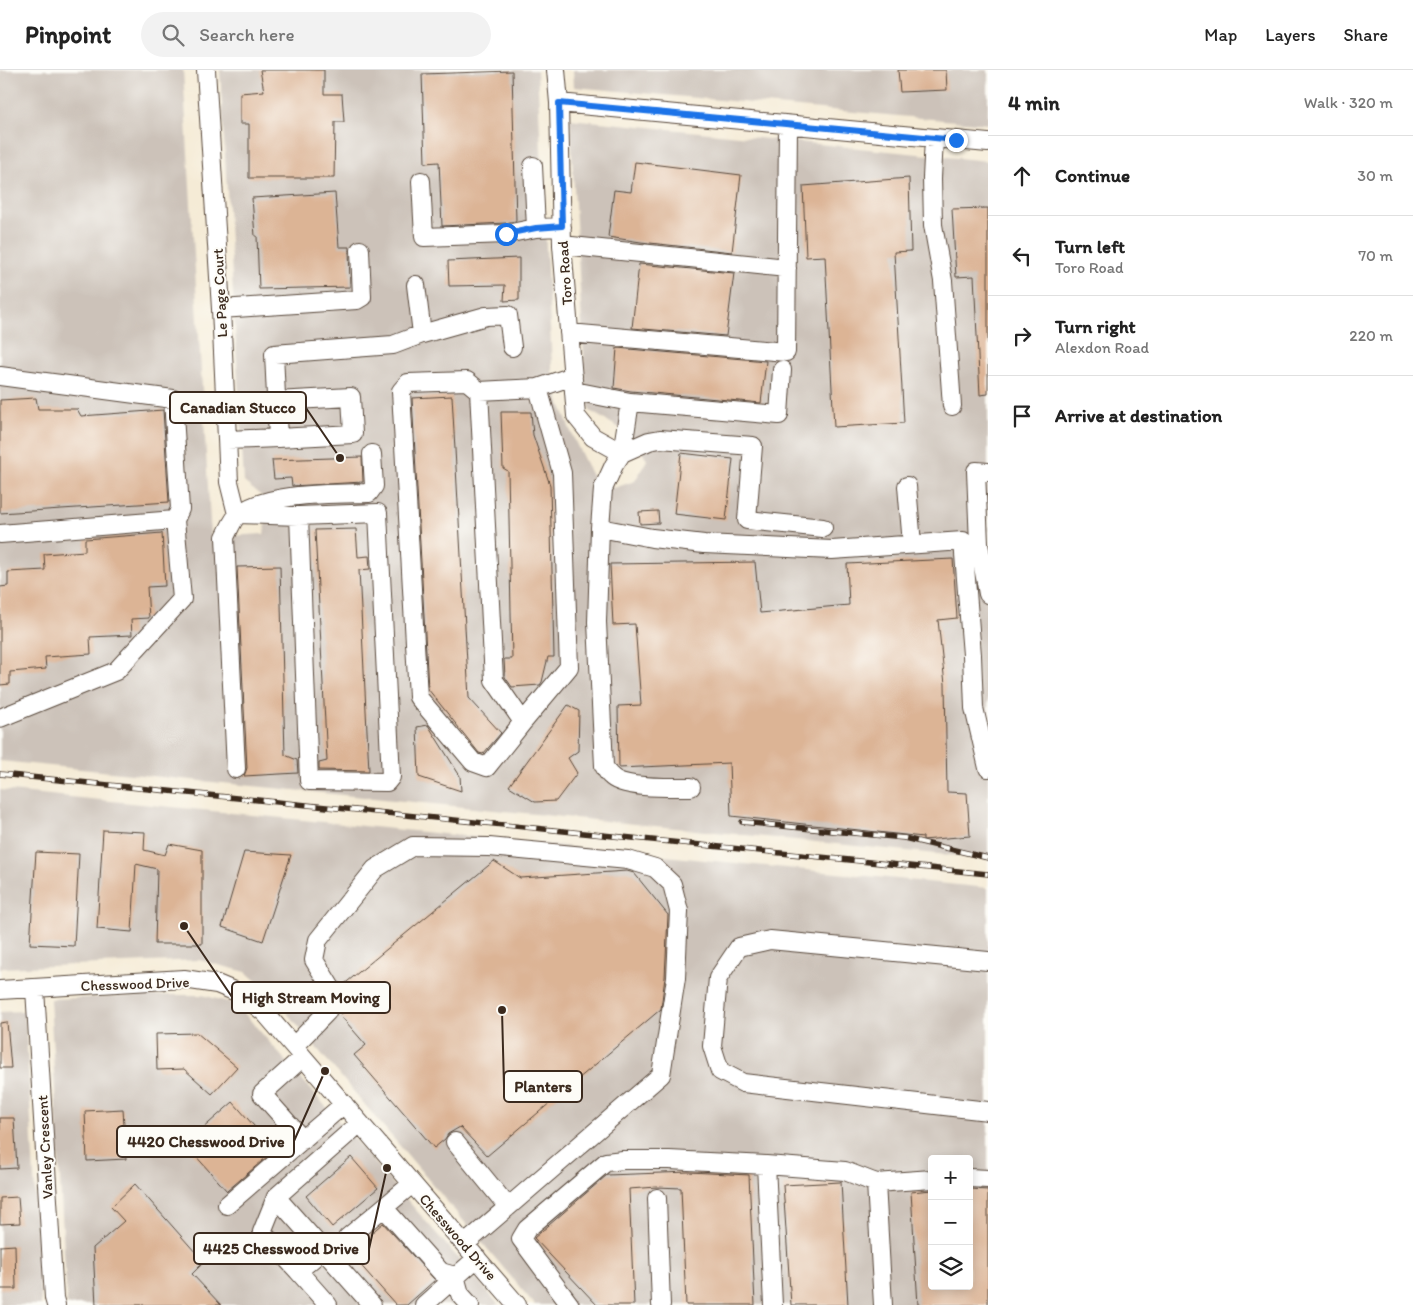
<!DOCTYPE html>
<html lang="en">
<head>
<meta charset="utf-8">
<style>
	body { margin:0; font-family:Itim,sans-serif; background:#f2f2f2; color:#222 }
	.controls { position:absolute; right:15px; bottom:15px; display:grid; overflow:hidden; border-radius:5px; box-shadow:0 2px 12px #0003 }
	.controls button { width:45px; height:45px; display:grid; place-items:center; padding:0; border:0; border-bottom:1px solid #e0e0e0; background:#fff; color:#222; font:25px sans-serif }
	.stop { position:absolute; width:15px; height:15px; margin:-11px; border:4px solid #1a73e8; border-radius:50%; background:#fff }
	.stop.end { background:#1a73e8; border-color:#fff; box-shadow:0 1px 5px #0008 }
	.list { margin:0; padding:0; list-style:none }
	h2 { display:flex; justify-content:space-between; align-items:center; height:65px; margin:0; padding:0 20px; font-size:21px }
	h2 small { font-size:16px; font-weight:400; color:#767676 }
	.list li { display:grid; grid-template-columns:32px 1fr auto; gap:15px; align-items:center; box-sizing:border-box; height:80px; padding:0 20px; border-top:1px solid #e0e0e0 }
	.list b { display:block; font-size:19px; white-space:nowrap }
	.list p { margin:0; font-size:16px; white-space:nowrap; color:#767676 }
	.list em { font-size:16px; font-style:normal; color:#767676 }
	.icon { flex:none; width:28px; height:28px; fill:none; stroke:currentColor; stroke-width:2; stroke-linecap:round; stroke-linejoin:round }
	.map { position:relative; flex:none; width:988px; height:1235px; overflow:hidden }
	header { display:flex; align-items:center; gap:30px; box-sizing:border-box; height:70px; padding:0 25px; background:#fff; border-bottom:1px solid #e0e0e0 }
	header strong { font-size:24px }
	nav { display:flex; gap:28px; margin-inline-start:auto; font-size:18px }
	.search { width:350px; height:45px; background:#f2f2f2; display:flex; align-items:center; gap:12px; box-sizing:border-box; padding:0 18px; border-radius:28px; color:#767676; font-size:19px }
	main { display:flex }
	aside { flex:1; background:#fff }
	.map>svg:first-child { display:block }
	.industrial { fill:#ccc2b9; fill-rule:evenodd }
	.building { fill:#dcb495 }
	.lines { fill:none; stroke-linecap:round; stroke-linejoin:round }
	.minor-casing { stroke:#57473a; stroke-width:20 }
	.minor { stroke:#fff; stroke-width:18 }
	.rail-casing { stroke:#3b2a1e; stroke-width:5.5 }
	.rail { stroke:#fdfcf7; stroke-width:4; stroke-dasharray:11; stroke-linecap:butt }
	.route { stroke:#1a73e8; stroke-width:6 }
	.labels { text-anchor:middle; stroke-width:4; stroke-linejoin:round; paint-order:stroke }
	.street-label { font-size:15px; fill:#3b2a1e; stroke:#fdfcf7 }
	.leader { fill:none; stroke:#3b2a1e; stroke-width:2 }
	.callout-dot { fill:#3b2a1e; stroke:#fdfcf7; stroke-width:2 }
	.callout { fill:#fdfcf7; stroke:#3b2a1e; stroke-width:2 }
	.callout-label { font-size:16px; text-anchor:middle; font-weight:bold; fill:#3b2a1e }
</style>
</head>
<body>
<header>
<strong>Pinpoint</strong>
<div class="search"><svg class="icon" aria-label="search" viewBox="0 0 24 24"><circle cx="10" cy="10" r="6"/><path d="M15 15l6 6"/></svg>Search here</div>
<nav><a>Map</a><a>Layers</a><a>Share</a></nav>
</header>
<main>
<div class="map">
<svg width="988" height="1235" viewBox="0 0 988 1235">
	<rect width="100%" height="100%" fill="#fdfcf7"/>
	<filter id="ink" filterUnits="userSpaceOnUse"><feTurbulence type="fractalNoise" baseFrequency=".02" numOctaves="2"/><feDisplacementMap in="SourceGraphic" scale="10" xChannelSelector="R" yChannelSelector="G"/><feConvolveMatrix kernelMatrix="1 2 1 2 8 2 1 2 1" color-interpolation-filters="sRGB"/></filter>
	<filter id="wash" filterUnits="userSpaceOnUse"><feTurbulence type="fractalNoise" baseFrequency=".0096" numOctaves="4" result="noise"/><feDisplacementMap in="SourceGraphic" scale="20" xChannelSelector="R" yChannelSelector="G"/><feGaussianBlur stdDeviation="1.12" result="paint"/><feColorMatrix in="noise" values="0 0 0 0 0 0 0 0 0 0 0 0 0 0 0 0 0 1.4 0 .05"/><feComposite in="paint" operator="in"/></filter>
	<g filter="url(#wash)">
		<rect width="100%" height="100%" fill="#f5ebd6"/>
		<!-- industrial -->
		<path class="industrial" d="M0,0h183l28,467 53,-3 5,-32 -25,-20 -24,-412h317l16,315 20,52 19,39 22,12 21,-7 12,-21 -17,-26 -40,-23 -4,-19 -16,-273 418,42v698l-988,-98z
			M573,0h415v54l-414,-37z
			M0,720l988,98v417h-453l-265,-312 -24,-21 -47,-12 -199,8zM932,1089h37v127h-37z
			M175,925h27l34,9 263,301h-432l-17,-306z
			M25,941l16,294h-41v-293z"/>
		<g id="blocks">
			<!-- building -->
			<path class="building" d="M260,0h64v24h18l2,28h-9l-1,56h-85v-54h-9v-31l24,-2z
				M898,0h48l1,20 -47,2z
				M512,1l4,150 -11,2 -63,3 -3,-64 -14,1 -3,-89z
				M635,92l106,13 -9,77 -91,-10 -33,-5 6,-47 17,2z
				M909,108l2,73 -17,1 10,171 -70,4 -9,-171 -19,1 -3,-71z
				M335,123l4,54h10l1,40 -91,2 -2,-53h-2l-3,-38z
				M988,138v186l-8,1 -6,-119 -18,1 -4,-68z
				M519,188v42l-15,1 1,-16 -56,1 -1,-25z
				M639,194l95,9 -8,63 -94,-8z
				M617,278l149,13 -5,42 -130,-12 -17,-3z
				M452,326l17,302 32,35 -18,21 -4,-1 -51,-64 -16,-291z
				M36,328l2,11h39l4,7 82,-6 6,92 -169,11v-113z
				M501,342h30l2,23 17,50 4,172h-6l-6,25 -2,3 -28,2 -7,-10 -1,-18h8l-4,-188 -5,-3z
				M681,383l52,6 -7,61 -52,-6z
				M362,387l1,25 -71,4 -1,-8 -17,1 -2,-19z
				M658,441l1,12 -19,1 -1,-12z
				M356,459l2,28 11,-1 1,13 -11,1 10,201 -50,-1v-7l8,-2 -12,-231z
				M162,463l3,53 -18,1 2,31 -18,1 1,16 -42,2 1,17 -46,3 1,12 -36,3v12l-10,1v-98l8,-1v-14l37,-2 -1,-16 41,-3v-12z
				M953,489l4,59 -19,2 7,64 2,108 20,1 3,43 -47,4v-3l-192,-21 -2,-53 -110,5 -1,-62 23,-1 -6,-81 -22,1 -3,-61 145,-2 5,51 89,-8 -2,-41z
				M280,496l5,189 12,5 1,13 -54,3 3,-8 -10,-201z
				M568,635l11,6 -1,40 -10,7 9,15 -21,28 -21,1 -26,-16z
				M428,655l32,51 1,15 -42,-14 -2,-50z
				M103,760l42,2 -1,18 21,5 4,-11 33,6v94h-47l2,-75 -21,-5 -4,68 -35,-3z
				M36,782l43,2 -5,92 -44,-2z
				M244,782l47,3 -28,86 -41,-14z
				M494,791l26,17 107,-7 7,2 34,42 -3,62 -4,32 -174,147 -27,-29 -12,7 -3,5 -11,9 -80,-93 12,-10 -26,-30 17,-15 -15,-14z
				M7,952l4,46h-11v-45z
				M197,963l40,34 -25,27 -28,-25 -27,1 -1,-36z
				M233,1032l42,48 -48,41 -42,-47z
				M123,1039l3,50 -39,2 -2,-50z
				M0,1048h14l3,50 -17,1z
				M351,1087l27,31 -46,39 -26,-31z
				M689,1102l60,3 6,130h-69l-5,-117 -24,-1 -28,2 5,116h-37l-63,-67 73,-63z
				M841,1112l7,123h-57l-8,-120z
				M135,1114l69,78 -12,12 29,31h-125l-3,-57 31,-27 -13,-14z
				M969,1119l19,1v115h-70l-7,-113 21,-2v96h37z
				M18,1127l2,26 -20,1v-26z
				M383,1153l52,57 -28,25h-11l-47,-53z
				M15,1175l1,44h-16v-43z"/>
		</g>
	</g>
	<g filter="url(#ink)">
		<use href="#blocks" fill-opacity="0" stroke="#57473a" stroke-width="1"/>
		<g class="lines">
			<!-- minor casing -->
			<g class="minor-casing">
				<path id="minor" d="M206,0l15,239 8,173 8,32
					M556,0l3,33 3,142 14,171 17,21 29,16
					M559,33l429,40
					M934,68l-2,40 1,47 10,56 9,125
					M533,96l3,62 26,-1
					M421,111l3,56 82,-3 30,-6
					M562,175l225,23
					M416,215l6,49
					M221,239l136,-9 5,-3 -2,-47
					M569,263l217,19 2,-227
					M0,306l173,23 7,110 -5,11
					M538,318l24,85 7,194 -46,55 -29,-42 -15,-289 59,-3 35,-12
					M479,321l-12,-10 -59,2 -7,8 17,306 55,65 14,5 36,-45
					M574,321l56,11
					M276,331l75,-4 2,37 -75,4
					M227,370l51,-2 -4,-84 119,-9 29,-11 64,-18 22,-1 4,32
					M622,383l27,-12 11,-2 93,7 -6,74 76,8
					M988,402l-12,-1 3,73 9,50
					M907,416l5,58
					M237,444l62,2 79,-3 13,264 -4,5 -78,-1 -10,-265
					M600,458l52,10 52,6 128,6 131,-9 9,114 2,53 14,60
					M0,464l175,-14 7,79 -66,72 -116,47
					M236,699l-11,-232c4,-7 8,-19 14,-23 29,-22 94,-20 130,-21l5,-7 -2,-32
					M691,717c-17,0 -69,2 -80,-11 -3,-2 -5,-7 -7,-10l-7,-144 3,-94 3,-39 11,-24 8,-12 8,-51 149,13 3,-45
					M988,891l-218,-21 -31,7 -21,31 -6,68 8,25 23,12 245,28
					M35,919l19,309 2,7
					M0,920l184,-11 33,5 24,10 24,19 252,292
					M294,976l33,-34 6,-21 -19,-31 4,-20 57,-71 38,-23 76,1 139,13 27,8 17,16 7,27 -3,67 -15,97 -196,169
					M303,987l-41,37 41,46
					M360,1053l-84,74 96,108
					M455,1072l53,65
					M766,1095l79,6 31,12
					M969,1108l19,1
					M276,1127l-14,35 36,39
					M657,1128l4,107
					M227,1135l117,-101
					M384,1138l57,64 14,4 5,18 10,11
					M347,1168l65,-54
					M323,1180l-25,21 30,34
					M424,1235l53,-47
					M570,1235l-49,-66 6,-10 79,-67 17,-2h46l97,5 7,140
					M883,1235l-7,-122 56,-4"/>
			</g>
			<!-- minor -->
			<use href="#minor" class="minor"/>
			<!-- rail casing -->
			<g class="rail-casing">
				<path id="rail" d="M0,704l988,100
					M742,752l162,16 84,20"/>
			</g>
			<!-- rail -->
			<use href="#rail" class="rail"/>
		</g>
	</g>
	<g class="lines" filter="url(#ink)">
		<!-- route -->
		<path class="route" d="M506,164l30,-6 26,-2 -3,-123 397,37"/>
	</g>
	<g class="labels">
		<!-- street labels -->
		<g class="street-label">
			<text transform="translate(565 203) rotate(-94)" y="5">Toro Road</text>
			<text transform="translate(220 223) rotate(-93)" y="5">Le Page Court</text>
			<text transform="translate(135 914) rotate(-2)" y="5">Chesswood Drive</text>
			<text transform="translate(45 1077) rotate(-93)" y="5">Vanley Crescent</text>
			<text transform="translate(458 1167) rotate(49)" y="5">Chesswood Drive</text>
		</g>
	</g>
	<!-- callouts -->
	<path class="leader" d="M340 388L306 338M184 856L232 927M502 940L504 1017M325 1001L294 1071M387 1098L369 1179"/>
	<g class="callout-dot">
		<circle cx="340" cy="388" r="5"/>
		<circle cx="184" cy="856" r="5"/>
		<circle cx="502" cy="940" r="5"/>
		<circle cx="325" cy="1001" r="5"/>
		<circle cx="387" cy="1098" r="5"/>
	</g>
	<g class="callout">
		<rect x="170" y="322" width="136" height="31" rx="5"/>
		<rect x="232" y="912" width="158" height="31" rx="5"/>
		<rect x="504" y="1001" width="78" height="31" rx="5"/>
		<rect x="117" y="1056" width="177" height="31" rx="5"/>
		<rect x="194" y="1163" width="175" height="31" rx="5"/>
	</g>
	<g class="callout-label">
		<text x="238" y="343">Canadian Stucco</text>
		<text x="311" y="933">High Stream Moving</text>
		<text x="543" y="1022">Planters</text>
		<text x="206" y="1077">4420 Chesswood Drive</text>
		<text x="281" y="1184">4425 Chesswood Drive</text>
	</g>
</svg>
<div class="controls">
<button>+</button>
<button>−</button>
<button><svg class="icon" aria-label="layers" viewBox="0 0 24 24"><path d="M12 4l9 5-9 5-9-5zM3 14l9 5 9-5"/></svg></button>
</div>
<div class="stop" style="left:506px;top:164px"></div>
<div class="stop end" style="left:956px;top:70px"></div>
</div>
<aside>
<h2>4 min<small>Walk · 320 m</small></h2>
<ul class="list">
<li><svg class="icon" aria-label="ahead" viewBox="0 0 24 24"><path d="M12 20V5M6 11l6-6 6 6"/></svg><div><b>Continue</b></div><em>30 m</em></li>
<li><svg class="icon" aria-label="left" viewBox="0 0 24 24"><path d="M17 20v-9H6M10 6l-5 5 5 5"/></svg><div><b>Turn left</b><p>Toro Road</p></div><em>70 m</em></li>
<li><svg class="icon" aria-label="right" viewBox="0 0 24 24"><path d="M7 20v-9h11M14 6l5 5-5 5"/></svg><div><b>Turn right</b><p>Alexdon Road</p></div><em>220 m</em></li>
<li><svg class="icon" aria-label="arrive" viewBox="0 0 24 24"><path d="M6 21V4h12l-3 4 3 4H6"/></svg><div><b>Arrive at destination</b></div></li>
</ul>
</aside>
</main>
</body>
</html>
